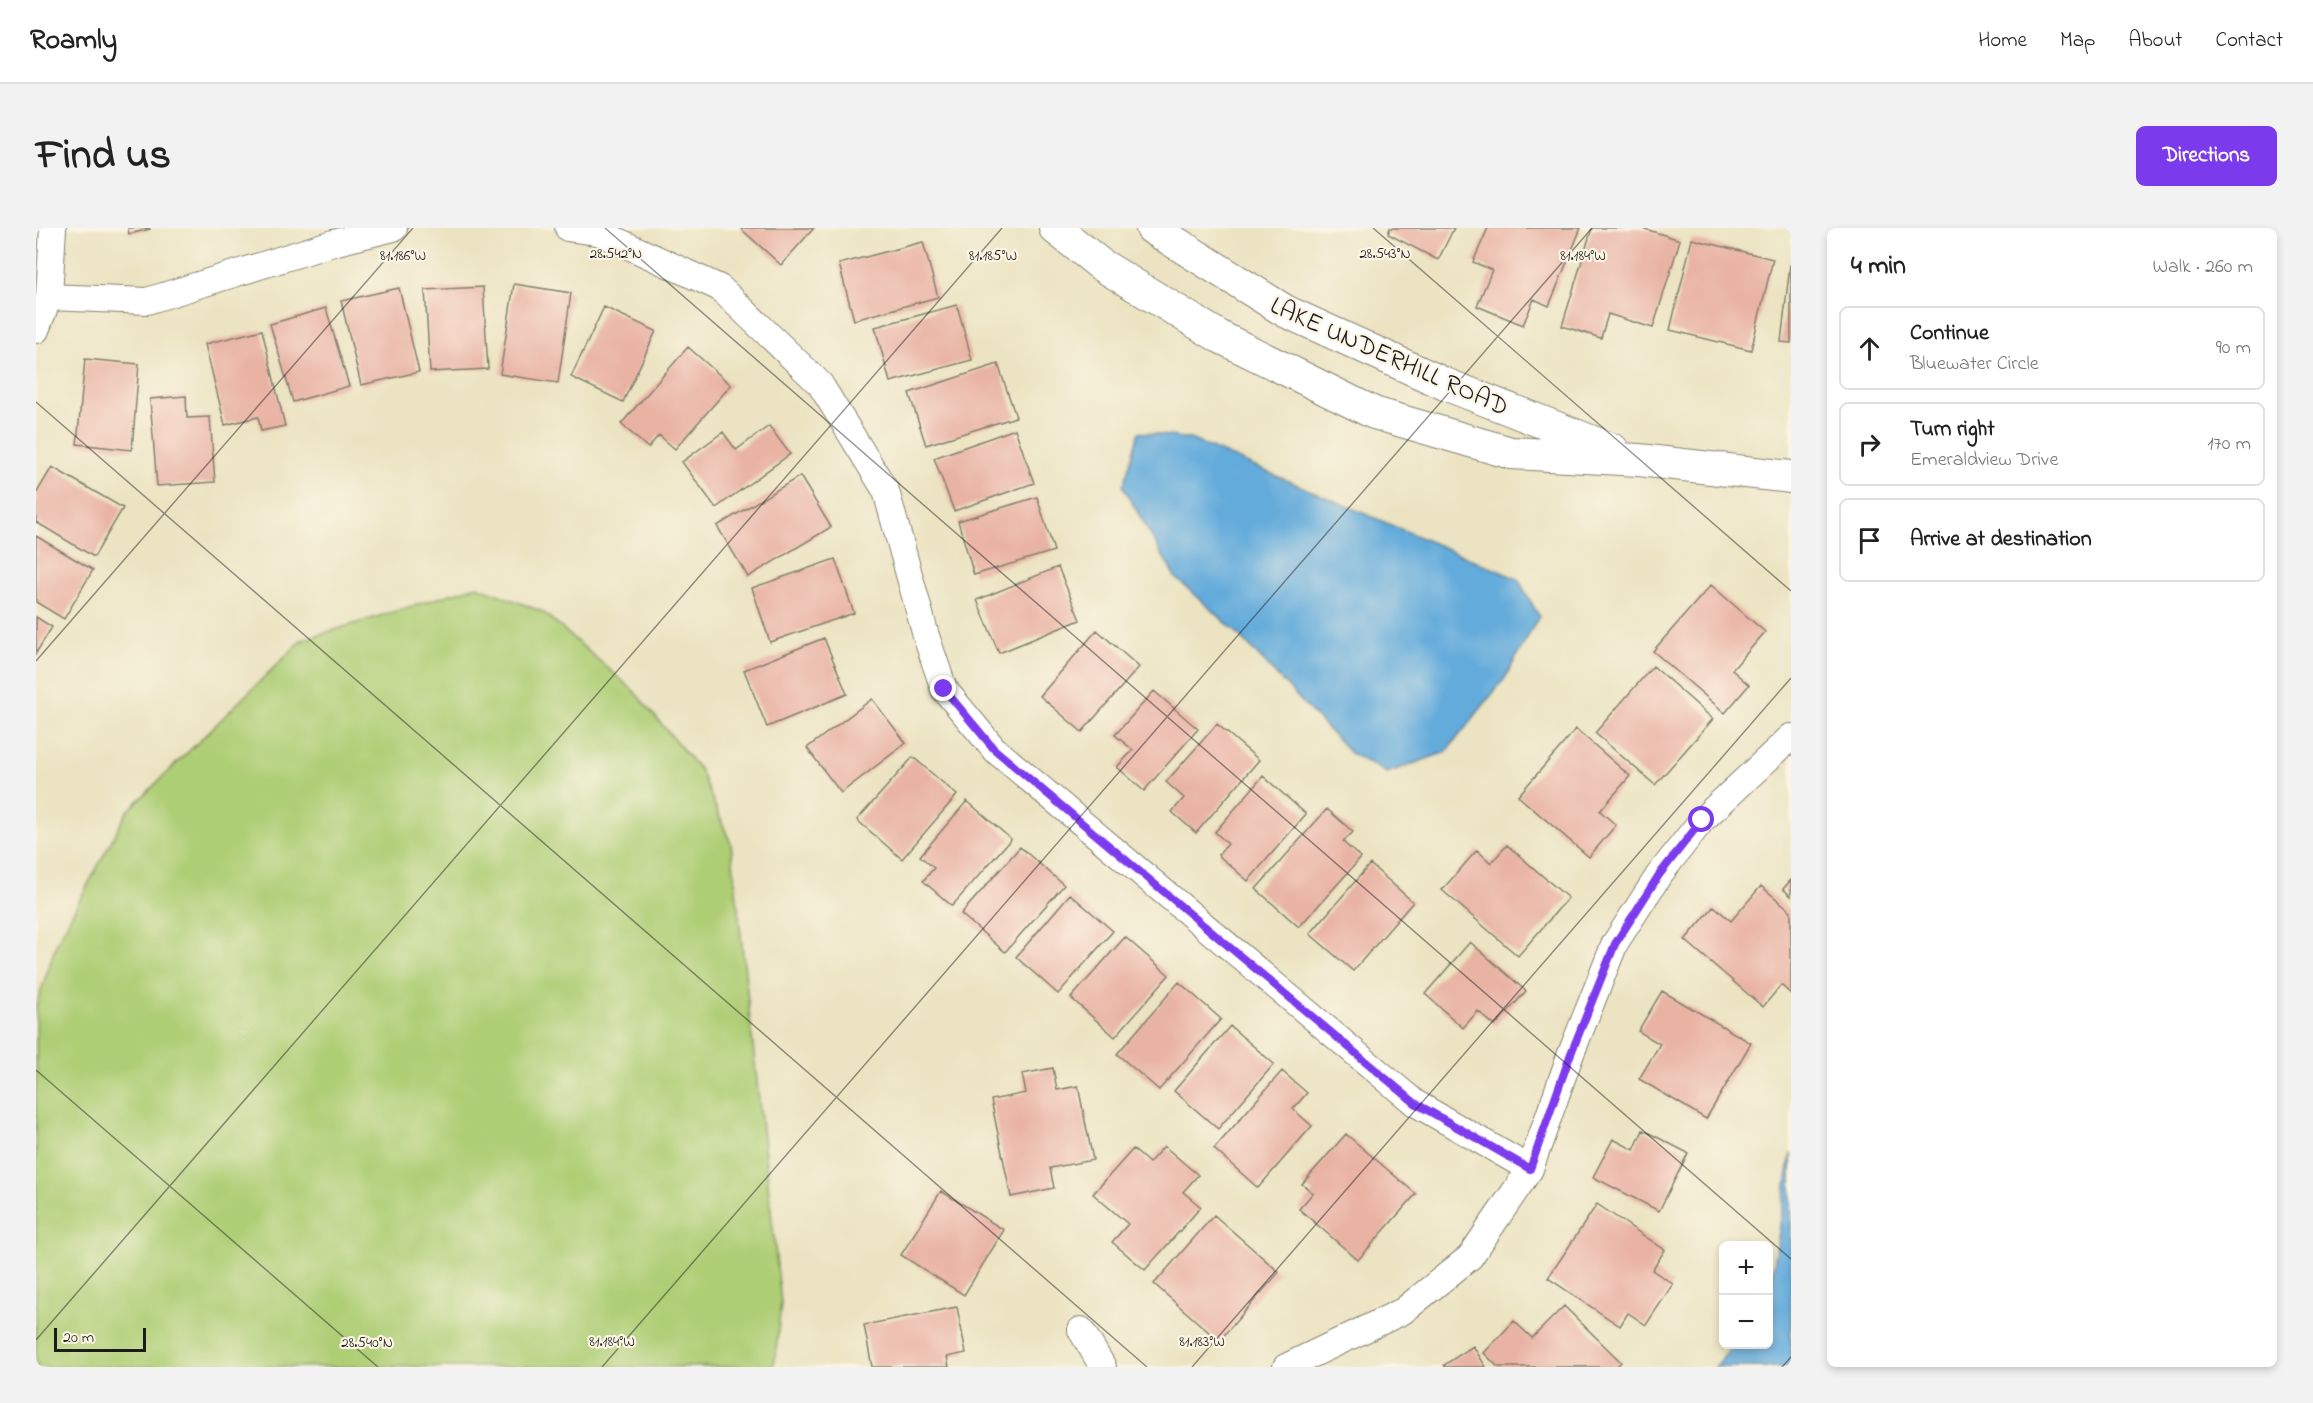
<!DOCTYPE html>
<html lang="en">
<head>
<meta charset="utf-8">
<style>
	body { margin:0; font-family:"Indie Flower",sans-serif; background:#f2f2f2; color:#222 }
	.controls { position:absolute; right:18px; bottom:18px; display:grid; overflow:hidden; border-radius:9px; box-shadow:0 3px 9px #0003 }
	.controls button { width:54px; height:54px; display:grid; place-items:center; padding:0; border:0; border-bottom:2px solid #e0e0e0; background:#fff; color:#222; font:30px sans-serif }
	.scale { position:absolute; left:18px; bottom:15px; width:92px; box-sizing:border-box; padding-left:6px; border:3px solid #1c1c1c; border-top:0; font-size:16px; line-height:21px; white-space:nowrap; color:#1c1c1c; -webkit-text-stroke:4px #fcf5e5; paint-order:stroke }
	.stop { position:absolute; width:18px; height:18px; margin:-14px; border:4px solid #7c3aed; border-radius:50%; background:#fff }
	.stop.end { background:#7c3aed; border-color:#fff; box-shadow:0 2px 6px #0008 }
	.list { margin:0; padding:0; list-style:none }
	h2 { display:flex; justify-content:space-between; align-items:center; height:78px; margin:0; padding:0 24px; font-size:26px }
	h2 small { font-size:20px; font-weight:400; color:#767676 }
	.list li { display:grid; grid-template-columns:39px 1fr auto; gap:18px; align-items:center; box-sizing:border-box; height:84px; margin:0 12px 12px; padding:0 12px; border:2px solid #e0e0e0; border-radius:9px }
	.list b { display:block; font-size:22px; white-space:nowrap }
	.list p { margin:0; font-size:20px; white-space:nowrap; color:#767676 }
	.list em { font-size:20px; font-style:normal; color:#767676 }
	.icon { flex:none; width:33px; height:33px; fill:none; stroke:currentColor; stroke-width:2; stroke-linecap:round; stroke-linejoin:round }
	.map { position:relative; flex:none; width:1755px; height:1139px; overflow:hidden; border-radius:9px }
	header { display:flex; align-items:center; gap:36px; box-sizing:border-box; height:84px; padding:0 30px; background:#fff; border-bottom:2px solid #e0e0e0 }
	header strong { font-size:28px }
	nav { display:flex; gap:33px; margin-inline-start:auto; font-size:21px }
	.intro { display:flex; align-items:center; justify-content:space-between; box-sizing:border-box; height:144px; padding:0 36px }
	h1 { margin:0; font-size:42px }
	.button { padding:15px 27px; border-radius:9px; background:#7c3aed; color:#fff; font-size:21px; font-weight:700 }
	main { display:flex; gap:36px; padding:0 36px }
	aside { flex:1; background:#fff; border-radius:9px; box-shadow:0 3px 9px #0003 }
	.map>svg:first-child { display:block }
	.green { fill:#aece75; stroke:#657548; stroke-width:1.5 }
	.water { fill:#64abdb; stroke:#40647c; stroke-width:1.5 }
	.building { fill:#e9b3a4 }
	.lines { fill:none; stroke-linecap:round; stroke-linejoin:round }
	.minor-casing { stroke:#84806e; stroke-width:28 }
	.tertiary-casing { stroke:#84806e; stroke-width:34 }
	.minor { stroke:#fff; stroke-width:26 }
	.tertiary { stroke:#fff; stroke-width:32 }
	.route { stroke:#7c3aed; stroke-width:8 }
	.ticks { fill:none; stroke:#1c1c1c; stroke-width:1.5; stroke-opacity:0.45 }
	.labels { text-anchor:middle; stroke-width:4.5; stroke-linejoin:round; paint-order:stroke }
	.street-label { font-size:26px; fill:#1c1c1c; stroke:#fcf5e5 }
	.ticks-label { font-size:15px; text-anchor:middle; fill:#1c1c1c; stroke:#fcf5e5; stroke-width:4.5; stroke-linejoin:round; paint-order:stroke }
</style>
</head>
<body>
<header>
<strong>Roamly</strong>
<nav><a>Home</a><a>Map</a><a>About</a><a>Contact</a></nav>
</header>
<div class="intro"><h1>Find us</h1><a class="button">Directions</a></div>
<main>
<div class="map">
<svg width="1755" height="1139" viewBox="0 0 1755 1139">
	<rect width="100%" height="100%" fill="#fcf5e5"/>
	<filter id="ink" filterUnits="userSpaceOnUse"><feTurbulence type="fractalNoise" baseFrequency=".0167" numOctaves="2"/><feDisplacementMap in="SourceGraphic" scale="12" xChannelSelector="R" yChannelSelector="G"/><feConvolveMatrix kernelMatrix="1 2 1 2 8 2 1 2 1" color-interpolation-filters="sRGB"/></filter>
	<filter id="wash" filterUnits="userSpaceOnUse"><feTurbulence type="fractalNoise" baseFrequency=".008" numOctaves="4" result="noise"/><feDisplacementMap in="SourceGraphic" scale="24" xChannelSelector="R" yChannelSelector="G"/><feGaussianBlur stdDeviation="1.35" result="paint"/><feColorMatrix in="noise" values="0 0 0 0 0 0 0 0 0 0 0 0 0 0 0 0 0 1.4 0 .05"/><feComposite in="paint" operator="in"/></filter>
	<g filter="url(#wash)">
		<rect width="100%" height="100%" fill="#ebe3c1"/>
		<!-- green -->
		<path class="green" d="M441,358l66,26 90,78 67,80 31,74 50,459 -6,57 -3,7h-736v-361l21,-64 70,-130 175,-172z"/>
		<!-- water -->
		<path class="water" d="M1103,204l51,7 328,140 21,37 -34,62 -59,74 -59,21 -37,-20 -115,-122 -60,-54 -52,-90z
			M1755,925v214h-76l19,-22 34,-1 1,-47z"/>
		<g id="blocks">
			<!-- building -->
			<path class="building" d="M92,0h21l1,1 -21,5z
				M704,0h74l-33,37z
				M1354,0h64l-16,32 -50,-26z
				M1452,0h93l-32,78 -15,-7 -11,26 -46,-19 15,-36 -19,-8z
				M1556,0h50l38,12 -27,88 -45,-14 -7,24 -39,-12z
				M1656,11l81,20 -22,91 -81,-20z
				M887,14l15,55 -84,23 -15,-56z
				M1754,37h1v78l-10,-1z
				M478,56l57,9 -13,90 -58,-9z
				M447,59l5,82 -58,3 -5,-82z
				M363,60l20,84 -58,13 -20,-84z
				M921,77l15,55 -82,22 -15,-55z
				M568,79l52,24 -33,71 -52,-25z
				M290,80l23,78 -56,16 -23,-78z
				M226,102l23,96 -24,5 -3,-14 -33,8 -20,-81z
				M652,119l43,38 -56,64 -16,-14 -11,13 -27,-24z
				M49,131l54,5 -7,86 -55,-6z
				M962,136l18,53 -90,28 -17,-52z
				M150,168l1,22 23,-1 5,65 -58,4 -7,-87z
				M733,198l21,28 -74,54 -34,-46 41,-30 13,18z
				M979,201l19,54 -80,28 -20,-53z
				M16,239l71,41 -29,49 -58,-35v-28z
				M764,248l31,51 -83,50 -31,-51z
				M1001,269l17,54 -80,24 -16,-54z
				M0,308l57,34 -29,49 -28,-17z
				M799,331l19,54 -84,29 -18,-54z
				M1022,339l22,53 -81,33 -22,-53z
				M1675,357l54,47 -33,38 17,15 -24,28 -72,-62z
				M0,389l16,10 -16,26z
				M1061,402l42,37 -57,65 -42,-36z
				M788,410l23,56 -80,33 -23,-57z
				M1617,438l60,53 -58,66 -60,-52z
				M1118,463l44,38 -54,62 -27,-24 16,-17 -18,-15z
				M836,471l34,44 -65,50 -34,-45z
				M1181,496l42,36 -63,73 -24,-21 12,-14 -18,-16z
				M1540,501l54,47 -30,35 16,14 -27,32 -71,-61z
				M877,529l44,38 -55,64 -45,-39z
				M1227,548l43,38 -58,67 -30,-26 10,-11 -13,-12z
				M931,573l44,38 -59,67 -29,-25 11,-13 -14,-12z
				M1291,581l26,23 -10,10 18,16 -62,69 -43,-38z
				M1471,617l61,53 -50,58 -76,-66 35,-40 14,13z
				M984,619l44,38 -59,67 -44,-38z
				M1334,636l43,38 -60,69 -43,-37z
				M1755,652v16l-8,-7z
				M1725,658l30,25v83l-10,-9 -18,22 -78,-67 29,-34 17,15z
				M1034,666l43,37 -55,63 -42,-37z
				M1089,709l44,38 -54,62 -44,-39z
				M1434,714l56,49 -31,35 -17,-15 -15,17 -38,-34z
				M1143,754l42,37 -62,71 -42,-36z
				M1626,763l89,52 -45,76 -67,-40 21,-35 -22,-13z
				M1194,798l44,38 -56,65 -44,-38z
				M1017,840l4,22 21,-4 15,74 -43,8 4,20 -43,9 -20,-97 35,-7 -4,-19z
				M1246,843l25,22 -14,16 19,17 -54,62 -44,-39z
				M1607,902l45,23 -29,58 -66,-34 20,-38 21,11z
				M1310,906l70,60 -58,66 -59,-51 14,-16 -11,-9z
				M1128,918l34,29 -15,17 18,15 -56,63 -33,-28 16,-18 -35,-30 40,-45 16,14z
				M905,963l63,39 -40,65 -63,-40z
				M1561,976l68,46 -13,20 21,14 -27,41 -18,-12 -8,13 -72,-48z
				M1178,987l65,57 -60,69 -65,-57z
				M1528,1078l57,56 -5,5h-118l-14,-14 30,-32 18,17z
				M921,1079l9,46 -19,4 2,10h-77l-8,-42z
				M1437,1118l13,21h-40l-2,-2z"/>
		</g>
	</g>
	<g filter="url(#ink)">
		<use href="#blocks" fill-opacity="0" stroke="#84806e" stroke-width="1.5"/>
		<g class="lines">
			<!-- minor casing -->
			<g class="minor-casing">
				<path id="minor" d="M532,0l30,4 122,56 100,96 66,107 40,145 18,53 50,60 421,354 115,66
					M13,69l98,4 186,-58 61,-15
					M0,102l13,-33 4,-69
					M1045,1102l22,37
					M1250,1139l117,-56 67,-54 60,-88 40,-113 45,-113 44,-68 43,-55 89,-83"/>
			</g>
			<!-- tertiary casing -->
			<g class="tertiary-casing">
				<path id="tertiary" d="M1019,0l45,36 120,73 154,76 137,40 128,7 152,17
					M1116,0l133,83 160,73 168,66"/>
			</g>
			<!-- minor -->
			<use href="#minor" class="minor"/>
			<!-- tertiary -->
			<use href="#tertiary" class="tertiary"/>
		</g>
	</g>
	<g class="lines" filter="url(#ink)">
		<!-- route -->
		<path class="route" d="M908,461l50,60 421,354 115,66 40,-113 45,-112 44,-69 43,-55"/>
	</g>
	<!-- ticks -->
	<path class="ticks" d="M569,0l1186,1031M1337,0l418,363M0,174l1111,965M0,433l377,-433M0,842l342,297M0,1112l966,-1112M566,1139l990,-1139M1156,1139l599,-689M1746,1139l9,-10"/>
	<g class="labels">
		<!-- street labels -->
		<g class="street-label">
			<text transform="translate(1354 127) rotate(24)" y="9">LAKE UNDERHILL ROAD</text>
		</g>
	</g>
	<g class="ticks-label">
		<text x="580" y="30">28.542°N</text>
		<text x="1349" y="30">28.543°N</text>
		<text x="367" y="32">81.186°W</text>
		<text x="957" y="32">81.185°W</text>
		<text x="1547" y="32">81.184°W</text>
		<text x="576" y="1118">81.184°W</text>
		<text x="1166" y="1118">81.183°W</text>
		<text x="331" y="1119">28.540°N</text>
	</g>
</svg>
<div class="controls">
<button>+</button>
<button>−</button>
</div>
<div class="scale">20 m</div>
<div class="stop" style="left:1666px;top:592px"></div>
<div class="stop end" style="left:908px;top:461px"></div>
</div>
<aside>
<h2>4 min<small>Walk · 260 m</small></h2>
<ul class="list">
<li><svg class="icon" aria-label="ahead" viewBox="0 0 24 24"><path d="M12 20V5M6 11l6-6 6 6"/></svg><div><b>Continue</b><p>Bluewater Circle</p></div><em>90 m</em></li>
<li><svg class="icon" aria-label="right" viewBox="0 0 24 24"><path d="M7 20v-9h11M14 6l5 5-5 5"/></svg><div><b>Turn right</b><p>Emeraldview Drive</p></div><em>170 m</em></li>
<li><svg class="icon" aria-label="arrive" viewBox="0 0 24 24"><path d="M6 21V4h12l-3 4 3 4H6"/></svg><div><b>Arrive at destination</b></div></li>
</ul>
</aside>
</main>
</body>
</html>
